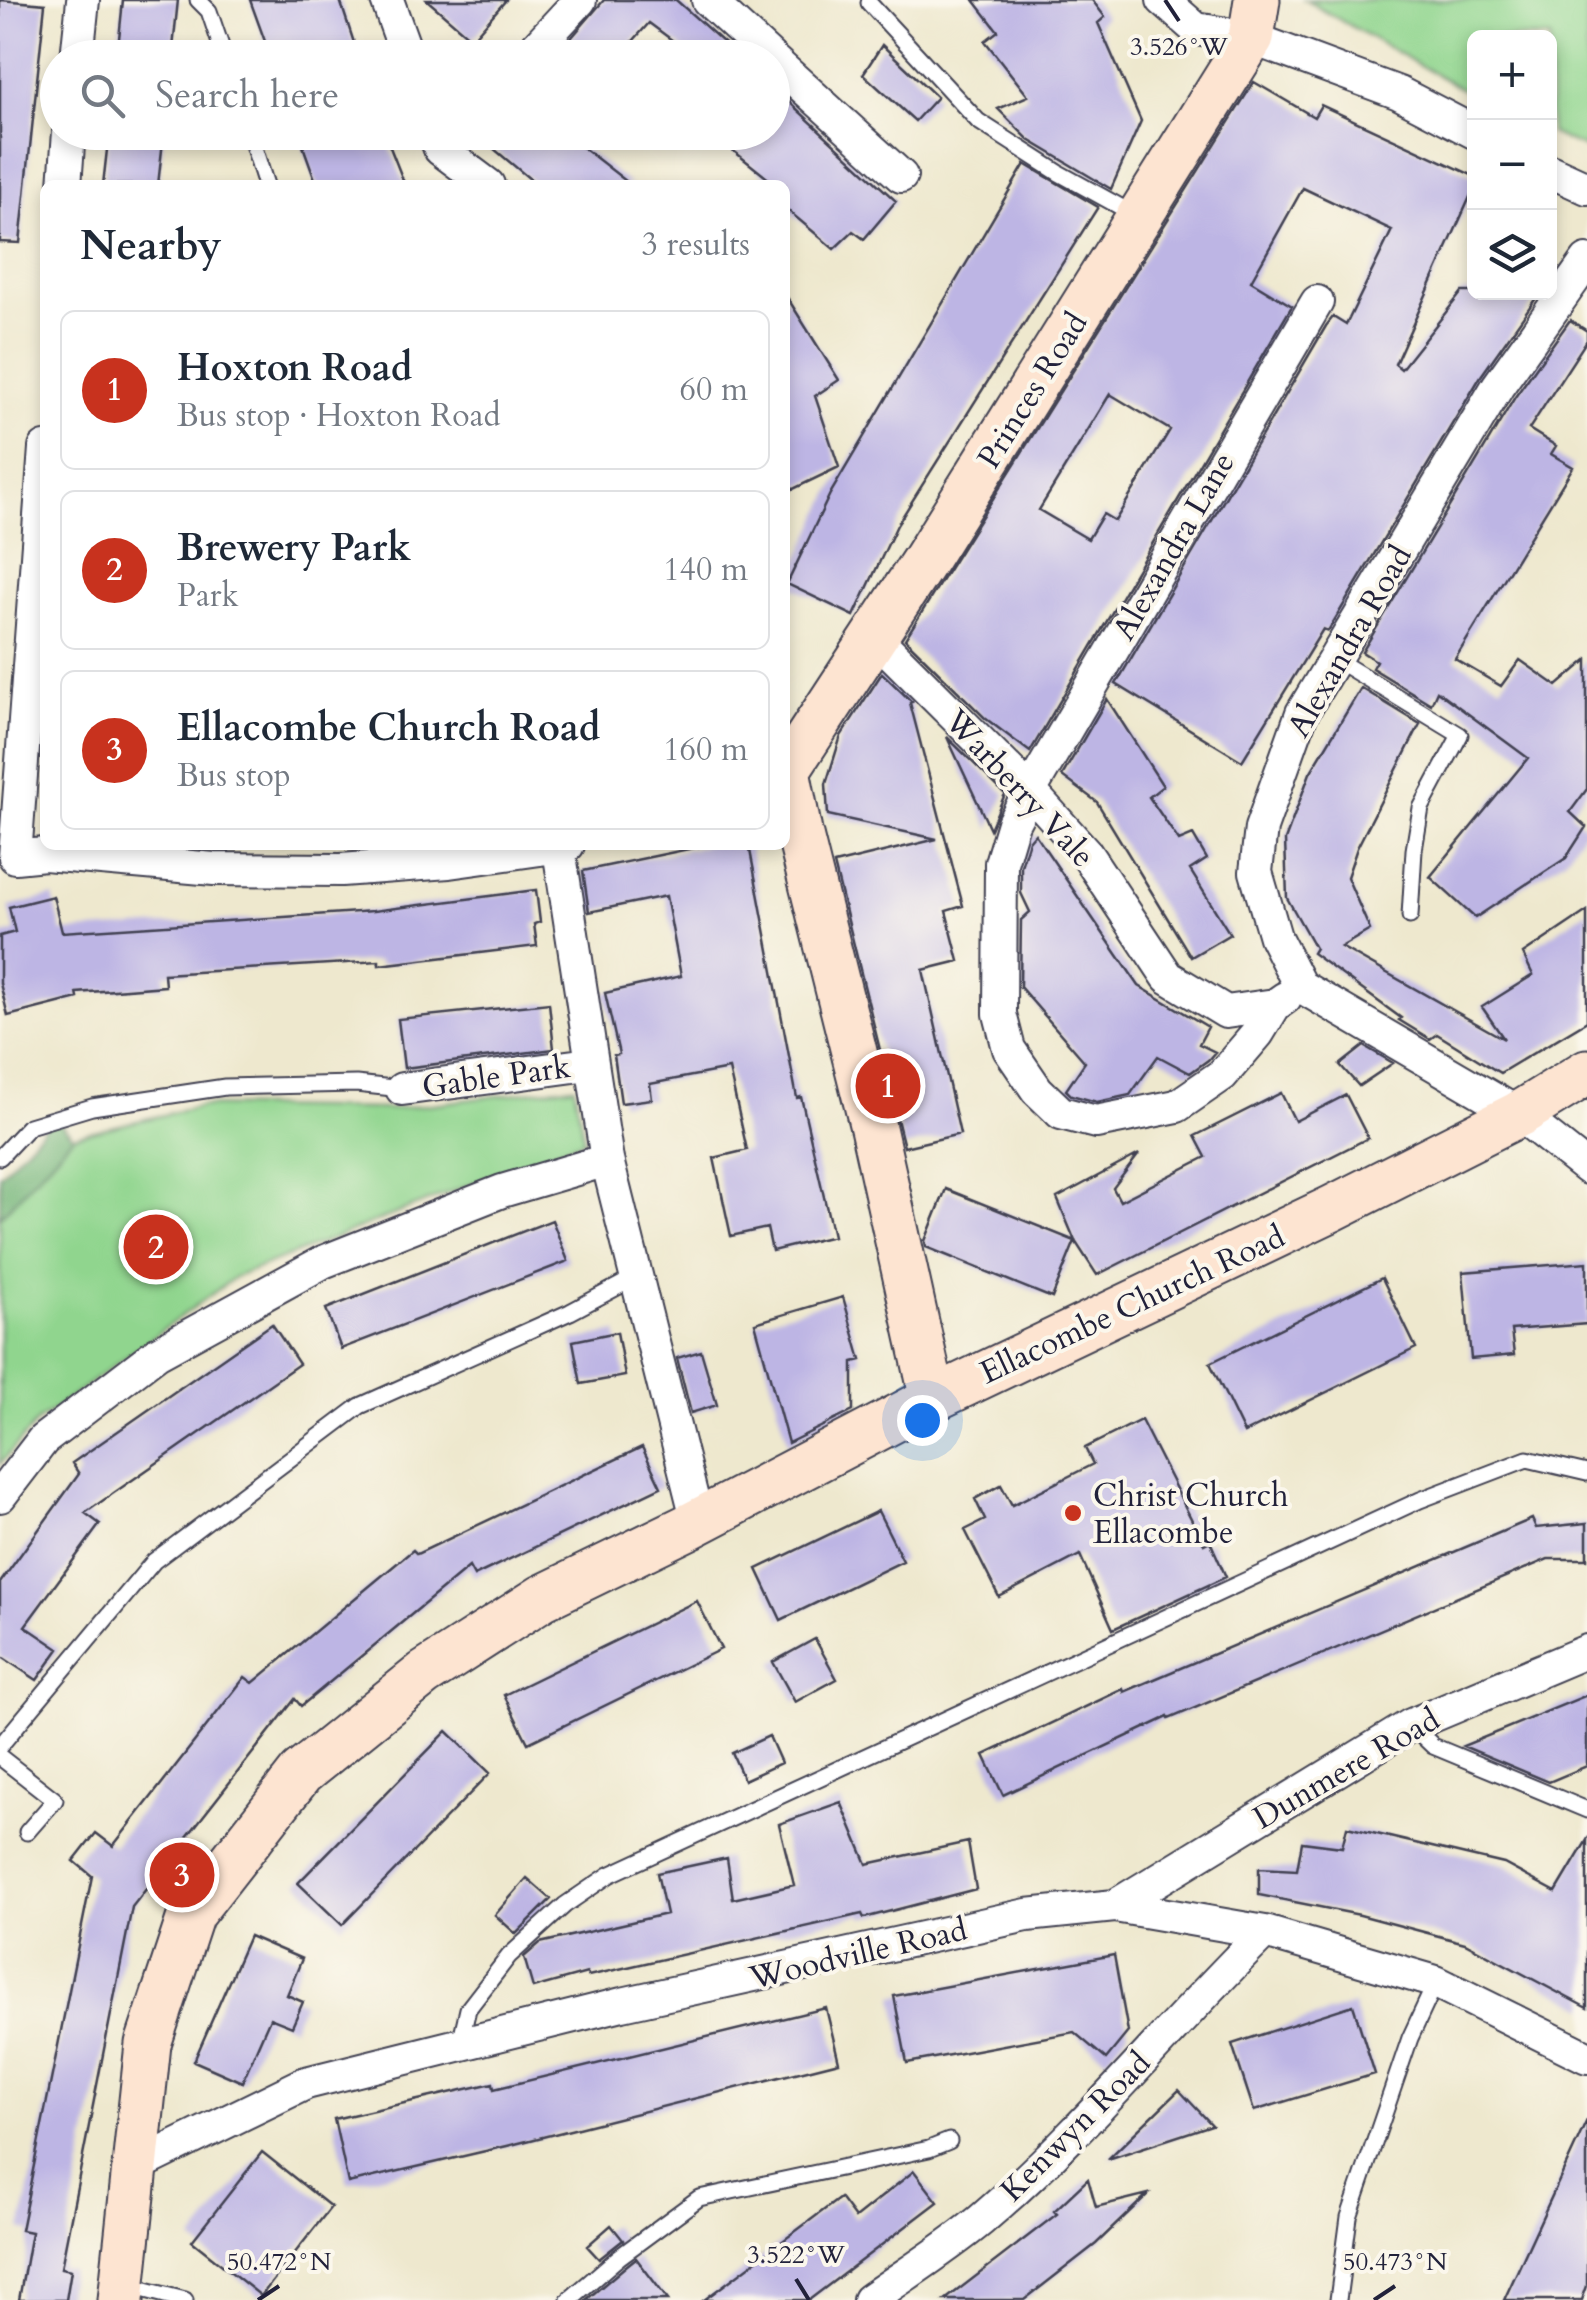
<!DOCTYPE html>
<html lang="en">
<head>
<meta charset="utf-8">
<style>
	body { margin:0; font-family:Cardo,serif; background:#f6f6f7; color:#1f2937 }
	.controls { position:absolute; right:30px; top:30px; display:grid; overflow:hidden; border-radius:15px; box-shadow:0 5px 15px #0003 }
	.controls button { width:90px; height:90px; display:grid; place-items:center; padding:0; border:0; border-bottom:2px solid #e0e1e3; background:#fff; color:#1f2937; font:50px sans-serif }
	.you { position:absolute; left:922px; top:1420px; width:35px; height:35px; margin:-25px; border:8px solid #fff; border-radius:50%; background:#1a73e8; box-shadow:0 0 0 15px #1a73e833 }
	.badge { display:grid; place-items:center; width:65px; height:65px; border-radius:50%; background:#c8321e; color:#fff; font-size:32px; font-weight:700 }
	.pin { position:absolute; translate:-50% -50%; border:5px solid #fff; box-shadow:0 2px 10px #0006 }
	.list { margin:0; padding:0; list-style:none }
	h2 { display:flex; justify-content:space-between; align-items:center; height:130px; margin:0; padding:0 40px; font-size:42px }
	h2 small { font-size:32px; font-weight:400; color:#747a83 }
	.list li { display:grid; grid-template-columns:65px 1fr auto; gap:30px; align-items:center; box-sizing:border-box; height:160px; margin:0 20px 20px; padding:0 20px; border:2px solid #e0e1e3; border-radius:15px }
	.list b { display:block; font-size:38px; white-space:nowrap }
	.list p { margin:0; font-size:32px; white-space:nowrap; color:#747a83 }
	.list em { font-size:32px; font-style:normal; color:#747a83 }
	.icon { flex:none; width:55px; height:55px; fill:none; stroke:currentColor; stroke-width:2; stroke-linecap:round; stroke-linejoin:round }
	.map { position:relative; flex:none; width:1587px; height:2300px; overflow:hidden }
	.search { position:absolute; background:#fff; box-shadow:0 5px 15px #0003; left:40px; top:40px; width:750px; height:110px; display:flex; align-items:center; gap:25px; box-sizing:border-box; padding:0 35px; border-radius:55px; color:#747a83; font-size:38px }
	.panel { position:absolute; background:#fff; box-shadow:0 5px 15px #0003; left:40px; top:180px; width:750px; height:670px; border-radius:15px }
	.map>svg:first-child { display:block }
	.green { fill:#90d58e; stroke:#597c64; stroke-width:2.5 }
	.forest { fill:#74b679; stroke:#4b6c5a; stroke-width:2.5 }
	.building { fill:#bdb5e4; fill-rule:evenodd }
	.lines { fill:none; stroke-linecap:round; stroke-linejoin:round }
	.lane-casing { stroke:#414051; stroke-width:19 }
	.street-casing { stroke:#414051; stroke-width:36 }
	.secondary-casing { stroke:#414051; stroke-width:49 }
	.lane { stroke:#fff; stroke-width:15 }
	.street { stroke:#fff; stroke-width:32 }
	.secondary { stroke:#fde4d1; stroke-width:45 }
	.ticks { fill:none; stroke:#22223b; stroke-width:4 }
	.poi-dot { fill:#c8321e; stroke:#fbf7ec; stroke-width:4 }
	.labels { text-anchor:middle; stroke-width:8; stroke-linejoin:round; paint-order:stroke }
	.street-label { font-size:32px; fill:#22223b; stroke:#fbf7ec }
	.poi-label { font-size:32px; fill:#22223b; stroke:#fbf7ec; text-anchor:start }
	.ticks-label { font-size:25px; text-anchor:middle; fill:#22223b; stroke:#fbf7ec; stroke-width:8; stroke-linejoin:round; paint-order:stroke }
</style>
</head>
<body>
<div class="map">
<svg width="1587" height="2300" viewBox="0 0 1587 2300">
	<rect width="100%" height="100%" fill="#fbf7ec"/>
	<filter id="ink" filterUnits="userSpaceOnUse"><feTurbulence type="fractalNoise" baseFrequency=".01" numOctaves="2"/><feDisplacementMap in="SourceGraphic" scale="20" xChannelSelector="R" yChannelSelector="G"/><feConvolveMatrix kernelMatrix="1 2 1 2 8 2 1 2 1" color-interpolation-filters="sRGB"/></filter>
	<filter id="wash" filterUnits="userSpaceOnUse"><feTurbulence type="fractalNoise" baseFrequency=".0048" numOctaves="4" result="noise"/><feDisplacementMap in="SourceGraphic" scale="40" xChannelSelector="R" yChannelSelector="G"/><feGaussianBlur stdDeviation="2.25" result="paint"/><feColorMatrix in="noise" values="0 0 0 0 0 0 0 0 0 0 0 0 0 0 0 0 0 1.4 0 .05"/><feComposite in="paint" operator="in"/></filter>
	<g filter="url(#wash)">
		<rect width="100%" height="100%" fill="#eee8ce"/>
		<!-- green -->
		<path class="green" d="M1305,0h282v149l-37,-16v-95h-76v58z
			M574,1086l10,54 -349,137 -198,145 -37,42v-247l73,-81 129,-30 191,3z"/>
		<!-- forest -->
		<path class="forest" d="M54,1117l19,19 -73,81v-42z"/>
		<g id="blocks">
			<!-- building -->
			<path class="building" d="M0,0l45,4 -25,239 -20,-1z
				M123,0h55l-6,58h-55z
				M250,0h90l19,58h-88z
				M427,0h79l-34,39z
				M604,0h72l65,58h-45l-47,-35 -31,35h-64z
				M974,0h118l13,17 -7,6 43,98 -30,68 -82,-49 -31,-31 30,-13 -43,-55 13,-10z
				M882,45l55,52 -22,24 -52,-47z
				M1254,82l60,35 7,-12 153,71v12l-79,176 6,5 61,-77h66l8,6 -55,78 -153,255 -5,-2 -81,132 -126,-77 210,-358 7,-9 13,8 46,-95 -89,-42 -52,93 41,25 -262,446 -45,-34 -80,-79zM1110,394l60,36 -55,91 -12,-7 -15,25 -49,-29z
				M772,86l124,115 -32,38 -11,-8 -19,18 -49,-41v-23h-9l-66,-53h62z
				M109,132h55l-6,53h-55z
				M298,132h86l21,53h-88z
				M474,132h89l68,53h-94z
				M1025,164l73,43 -201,318 -43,91 -67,-32 43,-90z
				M785,294l54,86 -24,16 24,71 -54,26z
				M1570,320l17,11v9l-58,89 27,17 -5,8 22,13 -118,192 46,27 19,-26 37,26 30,-26v129l-17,23 16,15 -20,31 -91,60 -45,-41 98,-119 -91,-67 -6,13 -59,-36 4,-7 -14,-9 153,-255z
				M882,673l30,29 -2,1 53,203 -17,5 13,50 -36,9 37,164 -56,13 -70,-283 103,-25 -109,-24 -2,-31 15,-48z
				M1361,688l59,36 -63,124 -10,29 23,53 -29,17 163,92 -22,-32 51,-32 -10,-21 64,-43v110l-87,52 -63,-39 -7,5 -31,-19 2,-2 -89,-65 3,-5 -28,-50 -2,-58 25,-67z
				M1107,699l56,87 -14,11 30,44 14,-6 14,24 -17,11 40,64 -39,23 -94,-155 -35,-26z
				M947,737l58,57 -15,35z
				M1035,834l104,152 69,41 -9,17 16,8 -7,8 -18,13 -32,-17 -28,39 -33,7 -26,-7 -5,-5 19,-28 -65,-75 1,-67 9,-8 -9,-19v-27l8,-25z
				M708,845h41l48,253 4,-1 32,139 -61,15 -5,-23 -36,8 -17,-78 33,-8 -18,-81 -79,15 2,15 -31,4 -7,-48 5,-1 -14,-61 76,-17 -15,-80 -77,16 -6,-41z
				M536,890l4,32 -6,2 3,22 -158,19v-4l-215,13 1,12 -88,7 1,5 -70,18 -8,-33v-47l15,-4 -6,-25 44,-11 9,36 311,-21z
				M549,1003l5,46 -150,19 -6,-49z
				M1364,1046l29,17 -34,23 -19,-21z
				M1281,1093l14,28 51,-26 22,43 -271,137 -22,-34 -18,-43 82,-44 -26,34 7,13 86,-44 -11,-21z
				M946,1189l129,52 -23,57 -126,-51 -1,-6z
				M552,1220l16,41 -227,88 -15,-40z
				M1587,1262v62l-76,6 3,25 -43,4 -8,-87z
				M1382,1278l34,70 -172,85 -34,-70z
				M843,1297l18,63 -8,2v49l-65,32 -33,-120z
				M272,1324l27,40 -214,149 15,11 -75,102 34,23 -22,31 -35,-23 -2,3v-77l79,-109 -7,-11z
				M617,1332l8,44 -44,8 -8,-43z
				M701,1351l16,54 -26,8 -14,-55z
				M1141,1420l63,124 6,-3 16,36 -113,52 -33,-74 -81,42 -34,-67 20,-10 -10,-21 26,-14 11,20 81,-41 -8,-16z
				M642,1447l19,40 -187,89 -5,-9 -168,139 -6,-7 -163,208 -71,361 10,2 -5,30h-47l12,-68 -10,-2 71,-354 -18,-15 22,-28 17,13 132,-169 8,6 160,-133 4,4z
				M878,1511l25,50 -122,59 -24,-51z
				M1532,1519l4,9 51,-5v36h-39l-379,160 -1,-2 -165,78 -19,-40 139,-66 1,3z
				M697,1601l24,48 -193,94 -24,-48z
				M815,1639l22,40 -42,23 -22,-40z
				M1587,1695v71l-38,16 -86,-36z
				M447,1731l43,42 -148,152 -44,-42z
				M769,1736l12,27 -37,17 -12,-27z
				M841,1802l26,62 101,-22 8,47 -112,29 -2,-4 -274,62 -1,-3 -54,15 -9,-31 16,-14 126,-29 -9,-41 70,-15 6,41 61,-14 -15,-61z
				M1347,1827l157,37 52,28 31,-52v168l-122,-65 -105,-28 -101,-20v-27l38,2 5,-28 40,5z
				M527,1878l24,21 -35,35 -21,-19z
				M249,1936l53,23 -15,36 16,7 -11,25 -22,-9 -28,64 -48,-21z
				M1114,1955l14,77 -22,27 -32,-27 -167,31 -13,-67z
				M1353,2005l22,69 -121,37 -22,-67z
				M826,2008l13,54 -332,84 -159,37 -14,-64 159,-36 1,6z
				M1179,2090l33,35 -104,34z
				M1587,2120v166l-5,14h-78z
				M262,2152l69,55 -70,89 -69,-55z
				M914,2171l24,31 -129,98h-105l136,-102 15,20z
				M1088,2179l8,28 52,-13 -52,50 -72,56h-79l112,-86 -3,-3z
				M611,2225l12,15 -24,19 -12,-13z
				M636,2258l32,42h-82l40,-34z"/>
		</g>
	</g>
	<g filter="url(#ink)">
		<use href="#blocks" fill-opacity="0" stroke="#414051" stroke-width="2.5"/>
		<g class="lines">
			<!-- lane casing -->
			<g class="lane-casing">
				<path id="lane" d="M198,0l11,11 16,47
					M869,3l109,118 81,52 78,43
					M249,132l17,53
					M1335,659l125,76 -39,73 -7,42 -4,66
					M0,1157l29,-31 63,-19 133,-20 131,-3 46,5
					M1412,1726l21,20 154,64
					M0,1746l154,-185 206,-155 210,-94 66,-35
					M0,1757l55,43 -28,32
					M460,2043l8,-34 41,-53 56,-51 44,-30 811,-375 107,-41 60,14
					M126,2285l59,15
					M569,2300l50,-43 80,-59 230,-49 20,-8
					M1338,2300l11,-83 61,-179 26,-56"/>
			</g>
			<!-- street casing -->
			<g class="street-casing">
				<path id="street" d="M387,0l21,58
					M708,0l63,58
					M1163,0l33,29 55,9 148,55 75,39
					M77,58l6,-58
					M526,58l54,-58
					M772,59l129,117
					M434,132l6,17 48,36
					M1550,171l37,17
					M65,185l4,-53
					M1587,261l-89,125 -196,327 -41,115 -5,44 19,65 25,49 219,128 68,54
					M45,448l-30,409 30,-3 169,15 127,1 108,-8 119,-17
					M875,637l155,154 55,61 83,125 58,35 49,-7 10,-7
					M559,849l48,311
					M1275,1005l-17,28 -36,42 -45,31 -81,16 -35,-9 -24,-23 -28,-41 -9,-35 1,-151 12,-40 17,-32 287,-489
					M402,1089l187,-25
					M0,1496l43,-56 114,-87 166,-91 179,-71 105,-31 91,362
					M1115,1906l296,-181 176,-74
					M132,2168l174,-85 316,-79 405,-89 88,-9 150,26 171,50 151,75
					M869,2300c37,-26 77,-51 112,-80 103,-87 188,-194 284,-288"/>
			</g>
			<!-- secondary casing -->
			<g class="secondary-casing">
				<path id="secondary" d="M933,1399l-60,-271 -74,-296 -12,-62 137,-209 327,-523 6,-38
					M121,2300l27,-256 43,-130 110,-141 123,-99 118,-76 148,-72 243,-127 398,-190 188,-95 68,-42"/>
			</g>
			<!-- lane -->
			<use href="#lane" class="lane"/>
			<!-- street -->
			<use href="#street" class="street"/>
			<!-- secondary -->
			<use href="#secondary" class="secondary"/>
		</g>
	</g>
	<!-- ticks -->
	<path class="ticks" d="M1165,0l14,21M796,2279l13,21M258,2300l21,-14M1374,2300l21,-14"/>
	<!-- markers -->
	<circle class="poi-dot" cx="1073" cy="1513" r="10"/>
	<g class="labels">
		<!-- street labels -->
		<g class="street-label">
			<text transform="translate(1032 390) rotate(-58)" y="11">Princes Road</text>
			<text transform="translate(1173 546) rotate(-60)" y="11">Alexandra Lane</text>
			<text transform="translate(1349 641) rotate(-60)" y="11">Alexandra Road</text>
			<text transform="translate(1020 788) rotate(47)" y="11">Warberry Vale</text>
			<text transform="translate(496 1076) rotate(-8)" y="11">Gable Park</text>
			<text transform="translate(1132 1304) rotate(-25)" y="11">Ellacombe Church Road</text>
			<text transform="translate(1346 1768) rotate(-30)" y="11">Dunmere Road</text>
			<text transform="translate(858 1953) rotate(-13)" y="11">Woodville Road</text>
			<text transform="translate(1075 2126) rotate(-45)" y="11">Kenwyn Road</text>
		</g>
		<!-- poi labels -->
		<g class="poi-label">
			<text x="1093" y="1506">Christ Church<tspan x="1093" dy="37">Ellacombe</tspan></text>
		</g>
	</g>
	<g class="ticks-label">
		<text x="1179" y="55">3.526°W</text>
		<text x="796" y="2263">3.522°W</text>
		<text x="279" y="2270">50.472°N</text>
		<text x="1395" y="2270">50.473°N</text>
	</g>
</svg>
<div class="controls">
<button>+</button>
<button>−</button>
<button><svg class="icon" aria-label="layers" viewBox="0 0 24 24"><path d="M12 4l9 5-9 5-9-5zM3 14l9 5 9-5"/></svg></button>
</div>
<div class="you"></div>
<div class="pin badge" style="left:888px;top:1086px">1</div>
<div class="pin badge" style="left:156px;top:1247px">2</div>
<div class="pin badge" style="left:182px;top:1875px">3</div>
<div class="search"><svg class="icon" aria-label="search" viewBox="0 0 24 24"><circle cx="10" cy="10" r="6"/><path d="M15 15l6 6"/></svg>Search here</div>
<section class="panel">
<h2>Nearby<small>3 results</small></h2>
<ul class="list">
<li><span class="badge">1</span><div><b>Hoxton Road</b><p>Bus stop · Hoxton Road</p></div><em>60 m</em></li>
<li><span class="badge">2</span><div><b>Brewery Park</b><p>Park</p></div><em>140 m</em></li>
<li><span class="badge">3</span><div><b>Ellacombe Church Road</b><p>Bus stop</p></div><em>160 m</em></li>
</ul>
</section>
</div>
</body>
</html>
